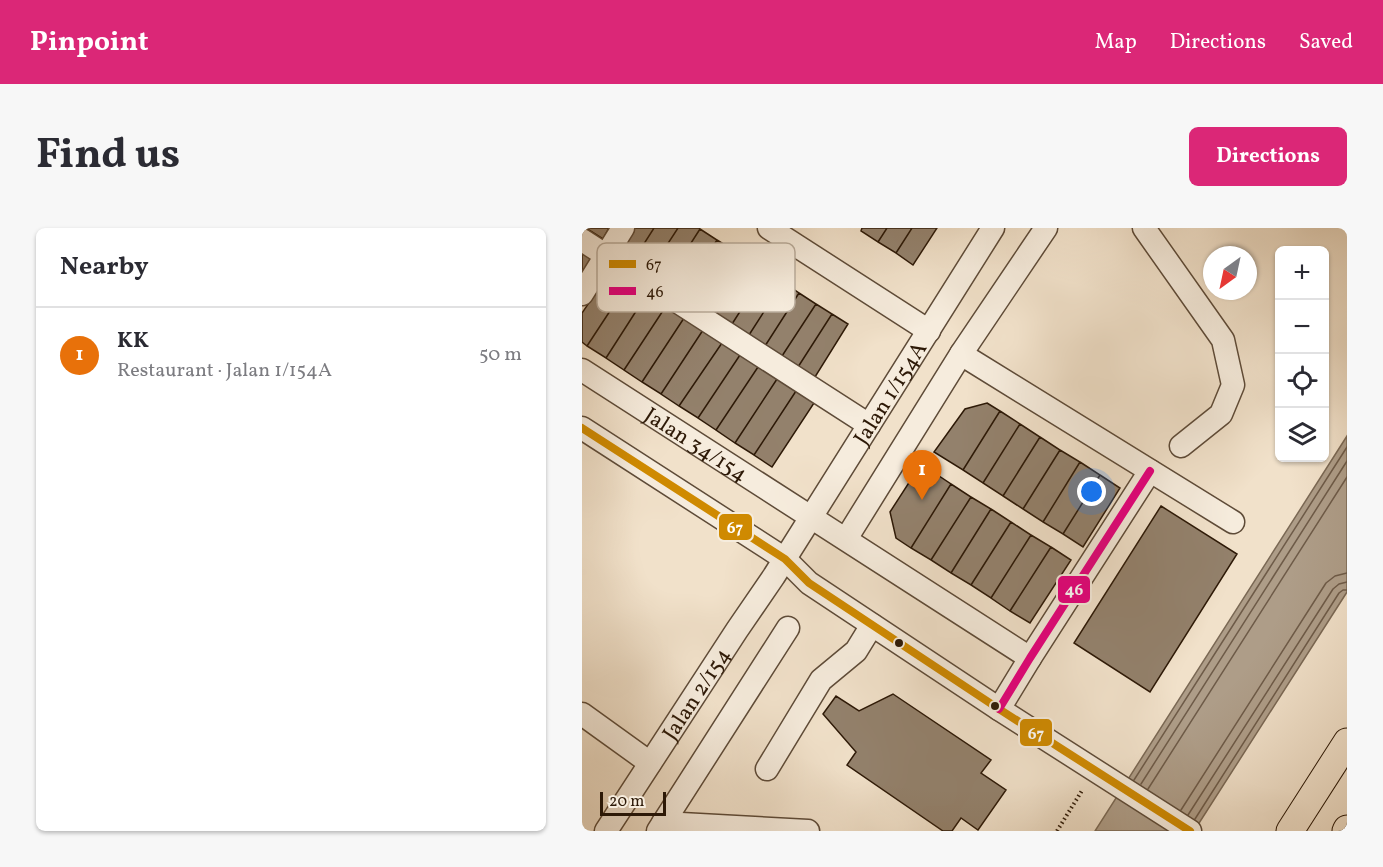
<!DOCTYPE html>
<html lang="en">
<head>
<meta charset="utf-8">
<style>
	body { margin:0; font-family:Vollkorn,serif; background:#f7f7f7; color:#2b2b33 }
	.controls { position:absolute; right:18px; top:18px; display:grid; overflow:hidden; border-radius:9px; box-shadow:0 2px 4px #0004 }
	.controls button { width:54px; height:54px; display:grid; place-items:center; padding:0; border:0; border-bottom:2px solid #e1e1e2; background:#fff; color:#2b2b33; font:30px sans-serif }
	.compass { position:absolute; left:621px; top:18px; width:54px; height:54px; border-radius:50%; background:#fff; box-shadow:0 2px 4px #0004; rotate:213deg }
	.scale { position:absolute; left:18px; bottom:15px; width:66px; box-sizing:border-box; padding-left:6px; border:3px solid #2d1907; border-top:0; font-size:16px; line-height:21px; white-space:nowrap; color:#2d1907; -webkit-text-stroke:4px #f6ecdd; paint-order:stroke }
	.you { position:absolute; left:510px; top:264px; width:21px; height:21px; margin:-15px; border:4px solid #fff; border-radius:50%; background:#1a73e8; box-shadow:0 0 0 9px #1a73e833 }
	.badge { display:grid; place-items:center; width:39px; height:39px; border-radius:50%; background:#db2777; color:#fff; font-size:20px; font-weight:700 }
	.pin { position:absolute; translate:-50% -50px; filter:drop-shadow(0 2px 3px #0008) }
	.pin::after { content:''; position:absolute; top:32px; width:21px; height:18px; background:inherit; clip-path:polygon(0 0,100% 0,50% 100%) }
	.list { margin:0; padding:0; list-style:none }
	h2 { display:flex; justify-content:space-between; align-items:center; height:78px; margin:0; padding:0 24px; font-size:26px }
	h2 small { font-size:20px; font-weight:400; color:#7c7c81 }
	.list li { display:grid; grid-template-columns:39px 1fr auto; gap:18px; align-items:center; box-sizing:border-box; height:96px; padding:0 24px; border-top:2px solid #e1e1e2 }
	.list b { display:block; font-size:22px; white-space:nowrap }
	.list p { margin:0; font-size:20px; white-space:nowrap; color:#7c7c81 }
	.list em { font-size:20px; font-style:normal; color:#7c7c81 }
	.icon { flex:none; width:33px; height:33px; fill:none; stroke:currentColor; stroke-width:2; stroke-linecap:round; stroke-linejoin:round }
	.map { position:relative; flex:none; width:765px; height:603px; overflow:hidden; border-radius:9px }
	header { display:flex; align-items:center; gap:36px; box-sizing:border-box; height:84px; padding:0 30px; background:#db2777; color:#fff }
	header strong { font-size:28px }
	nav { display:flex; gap:33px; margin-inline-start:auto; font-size:21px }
	.intro { display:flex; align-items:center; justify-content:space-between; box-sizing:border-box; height:144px; padding:0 36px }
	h1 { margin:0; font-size:42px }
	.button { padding:15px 27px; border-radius:9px; background:#db2777; color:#fff; font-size:21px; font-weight:700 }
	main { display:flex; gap:36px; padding:0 36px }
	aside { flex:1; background:#fff; border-radius:9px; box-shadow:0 2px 4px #0004 }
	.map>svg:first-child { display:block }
	.water { fill:#ae9d88; stroke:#7a6854; stroke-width:1.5 }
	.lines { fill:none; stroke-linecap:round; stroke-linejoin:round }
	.shore { stroke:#6e5b48; stroke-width:1.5 }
	.building { fill:#93816c; stroke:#2d1907; stroke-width:1.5 }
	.minor-casing { stroke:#5e4b38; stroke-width:25 }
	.major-casing { stroke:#2d1907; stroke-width:29 }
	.path { stroke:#2d1907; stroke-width:4; stroke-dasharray:1.5 3; stroke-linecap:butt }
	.minor { stroke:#f6ecdd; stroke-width:22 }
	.major { stroke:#f1e1ca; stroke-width:27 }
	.bus-1-casing { stroke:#f6ecdd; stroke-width:12 }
	.bus-2-casing { stroke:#f6ecdd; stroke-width:12 }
	.bus-1 { stroke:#cf8a01; stroke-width:8 }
	.bus-2 { stroke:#e5007d; stroke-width:8 }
	.bus-dot { fill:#2d1907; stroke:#f6ecdd; stroke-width:2 }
	.labels { text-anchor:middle; stroke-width:4.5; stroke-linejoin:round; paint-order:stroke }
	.street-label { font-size:22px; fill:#2d1907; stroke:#f6ecdd }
	.key { fill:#f6ecdd; stroke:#baad9d; stroke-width:1.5 }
	.key-label { font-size:16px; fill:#2d1907 }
	.line-badge { stroke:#f6ecdd; stroke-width:2 }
	.badge-label { font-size:16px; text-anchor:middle; font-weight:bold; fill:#fff }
</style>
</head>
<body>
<header>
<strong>Pinpoint</strong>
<nav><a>Map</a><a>Directions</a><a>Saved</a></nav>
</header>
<div class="intro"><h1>Find us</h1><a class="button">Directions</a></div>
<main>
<aside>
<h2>Nearby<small></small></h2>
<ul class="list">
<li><span class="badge" style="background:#e8710a">1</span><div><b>KK</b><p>Restaurant · Jalan 1/154A</p></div><em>50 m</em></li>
</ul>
</aside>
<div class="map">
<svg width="765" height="603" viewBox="0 0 765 603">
	<rect width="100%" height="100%" fill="#f1e1ca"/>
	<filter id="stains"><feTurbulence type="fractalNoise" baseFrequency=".00333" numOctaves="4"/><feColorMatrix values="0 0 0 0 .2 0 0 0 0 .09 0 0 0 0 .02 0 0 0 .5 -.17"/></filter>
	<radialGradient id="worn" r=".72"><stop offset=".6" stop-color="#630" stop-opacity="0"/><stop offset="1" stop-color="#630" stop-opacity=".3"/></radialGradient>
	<!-- water -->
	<path class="water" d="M765,208v156l-153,239h-99z"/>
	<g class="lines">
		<!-- shore -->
		<path class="shore" d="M552,552l213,-333
			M559,556l206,-323
			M566,561l199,-312
			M599,582l145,-227 9,-7 12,-3
			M606,587l145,-226 6,-5 8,-2
			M613,591l144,-226 4,-3h4"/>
	</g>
	<!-- building -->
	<path class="building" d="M4,0h23l-6,11z
		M49,0h23l-21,33 -16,-11z
		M72,0h24l-28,43 -17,-10z
		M96,0h21l1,1 -34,53 -16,-11z
		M280,0h25l-9,14 -17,-11z
		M305,0h25l-16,25 -18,-11z
		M330,0h25l-24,37 -17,-12z
		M118,1l17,11 -34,53 -17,-11z
		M135,12l16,10 -34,53 -16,-10z
		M151,22l17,11 -34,53 -17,-11z
		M0,24l11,7 -11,17z
		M168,33l16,10 -34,53 -16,-10z
		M31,39l18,12 -44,67 -5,-4v-29z
		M184,43l17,11 -34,53 -17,-11z
		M49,51l18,12 -43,67 -19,-12z
		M201,54l16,11 -34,53 -16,-11z
		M67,63l19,12 -44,67 -18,-12z
		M217,65l17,11 -34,52 -17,-10z
		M86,75l18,12 -44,67 -18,-12z
		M234,76l16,10 -34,53 -16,-11z
		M250,86l16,10 -33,53 -17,-10z
		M104,87l19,12 -44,67 -19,-12z
		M123,99l19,13 -45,66 -18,-12z
		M142,112l18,12 -44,66 -19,-12z
		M160,124l18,12 -44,66 -18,-12z
		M178,136l19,12 -44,67 -19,-13z
		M197,148l19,12 -44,67 -19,-12z
		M216,160l18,12 -44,67 -18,-12z
		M405,175l13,8 -37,59 -29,-18 31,-43z
		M418,183l20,13 -37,59 -20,-13z
		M438,196l20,13 -37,59 -20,-13z
		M458,209l20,13 -37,59 -20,-13z
		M478,222l20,12 -37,60 -20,-13z
		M498,234l20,13 -37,59 -20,-12z
		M339,236l30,20 -40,64 -15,-10 -6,-26z
		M518,247l20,13 -37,59 -20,-13z
		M369,256l20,13 -40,63 -20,-12z
		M389,269l20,12 -40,64 -20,-13z
		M579,278l76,48 -87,138 -76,-49z
		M409,281l20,13 -40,63 -20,-12z
		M429,294l20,13 -40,63 -20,-13z
		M449,307l20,12 -41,64 -19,-13z
		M469,319l20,13 -41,63 -20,-12z
		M311,466l98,66 -10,13 25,17 -28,40 -17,-12 -9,13h-9l-96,-66 9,-13 -33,-38 13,-18 23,15z"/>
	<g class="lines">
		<!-- minor casing -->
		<g class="minor-casing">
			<g id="minor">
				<path d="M187,0l160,103"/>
				<path d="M562,0l79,112 10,45 -12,29 -40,32"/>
				<path d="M0,12l287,185"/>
				<path d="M0,66l41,-66"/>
				<path d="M379,126l272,168"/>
				<path id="s1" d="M0,142l448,288"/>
				<path d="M0,200l203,131 24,24 190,126 191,122"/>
				<path d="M264,311l115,-185 85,-126"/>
				<path d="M417,481l31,-51 120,-187"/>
				<path d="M0,486l68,49"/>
				<path d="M185,541l54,-89 35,-29 16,-26"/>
				<path d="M81,595l145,8"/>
				<path id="s2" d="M24,603l131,-201 37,-54 219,-348"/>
				<path d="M76,603l130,-203"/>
			</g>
		</g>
		<!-- major casing -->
		<g class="major-casing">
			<path id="major" d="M708,603l57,-89
				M764,603l1,-2"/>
		</g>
		<!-- path -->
		<path class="path" d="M475,603l26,-42"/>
		<!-- minor -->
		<use href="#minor" class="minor"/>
		<!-- major -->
		<use href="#major" class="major"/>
		<!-- bus-1 casing -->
		<g class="bus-1-casing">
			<path id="bus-1" d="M0,200l203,131 24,24 190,126 191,122"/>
		</g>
		<!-- bus-2 casing -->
		<g class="bus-2-casing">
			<path id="bus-2" d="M417,481l31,-51 120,-187"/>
		</g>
		<!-- bus-1 -->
		<use href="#bus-1" class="bus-1"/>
		<!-- bus-2 -->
		<use href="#bus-2" class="bus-2"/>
	</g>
	<!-- markers -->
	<g class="bus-dot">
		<circle cx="317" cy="415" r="5"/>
		<circle cx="413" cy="478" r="5"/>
	</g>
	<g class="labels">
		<!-- street labels -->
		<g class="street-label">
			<text dy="8" stroke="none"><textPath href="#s2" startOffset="522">Jalan 1/154A</textPath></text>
			<text dy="8" stroke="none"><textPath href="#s1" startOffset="136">Jalan 34/154</textPath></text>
			<text dy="8" stroke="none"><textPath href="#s2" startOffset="164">Jalan 2/154</textPath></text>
		</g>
	</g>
	<!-- legend -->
	<rect x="15" y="15" width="198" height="69" rx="9" class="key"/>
	<rect x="27" y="32" width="27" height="8" fill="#cf8a01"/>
	<rect x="27" y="59" width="27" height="8" fill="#e5007d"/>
	<g class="key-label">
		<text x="64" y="42">67</text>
		<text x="64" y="69">46</text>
	</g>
	<g class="line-badge">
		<rect x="136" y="285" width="35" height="28" rx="6" fill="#cf8a01"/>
		<rect x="475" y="347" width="34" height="29" rx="6" fill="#e5007d"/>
		<rect x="437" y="490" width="34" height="29" rx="6" fill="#cf8a01"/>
	</g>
	<g class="badge-label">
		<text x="153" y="305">67</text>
		<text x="492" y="367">46</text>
		<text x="454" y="511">67</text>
	</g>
	<rect width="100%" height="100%" filter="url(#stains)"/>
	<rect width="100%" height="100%" fill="url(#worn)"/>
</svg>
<div class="controls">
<button>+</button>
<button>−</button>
<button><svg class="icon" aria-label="locate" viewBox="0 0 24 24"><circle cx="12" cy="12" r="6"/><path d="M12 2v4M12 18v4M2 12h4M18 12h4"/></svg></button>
<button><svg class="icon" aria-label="layers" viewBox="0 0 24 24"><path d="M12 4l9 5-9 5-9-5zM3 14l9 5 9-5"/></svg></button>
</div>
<svg class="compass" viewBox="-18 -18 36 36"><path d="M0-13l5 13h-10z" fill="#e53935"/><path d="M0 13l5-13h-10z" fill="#7c7c81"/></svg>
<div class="scale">20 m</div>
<div class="you"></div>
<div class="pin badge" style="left:340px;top:272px;background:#e8710a">1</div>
</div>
</main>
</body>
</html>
